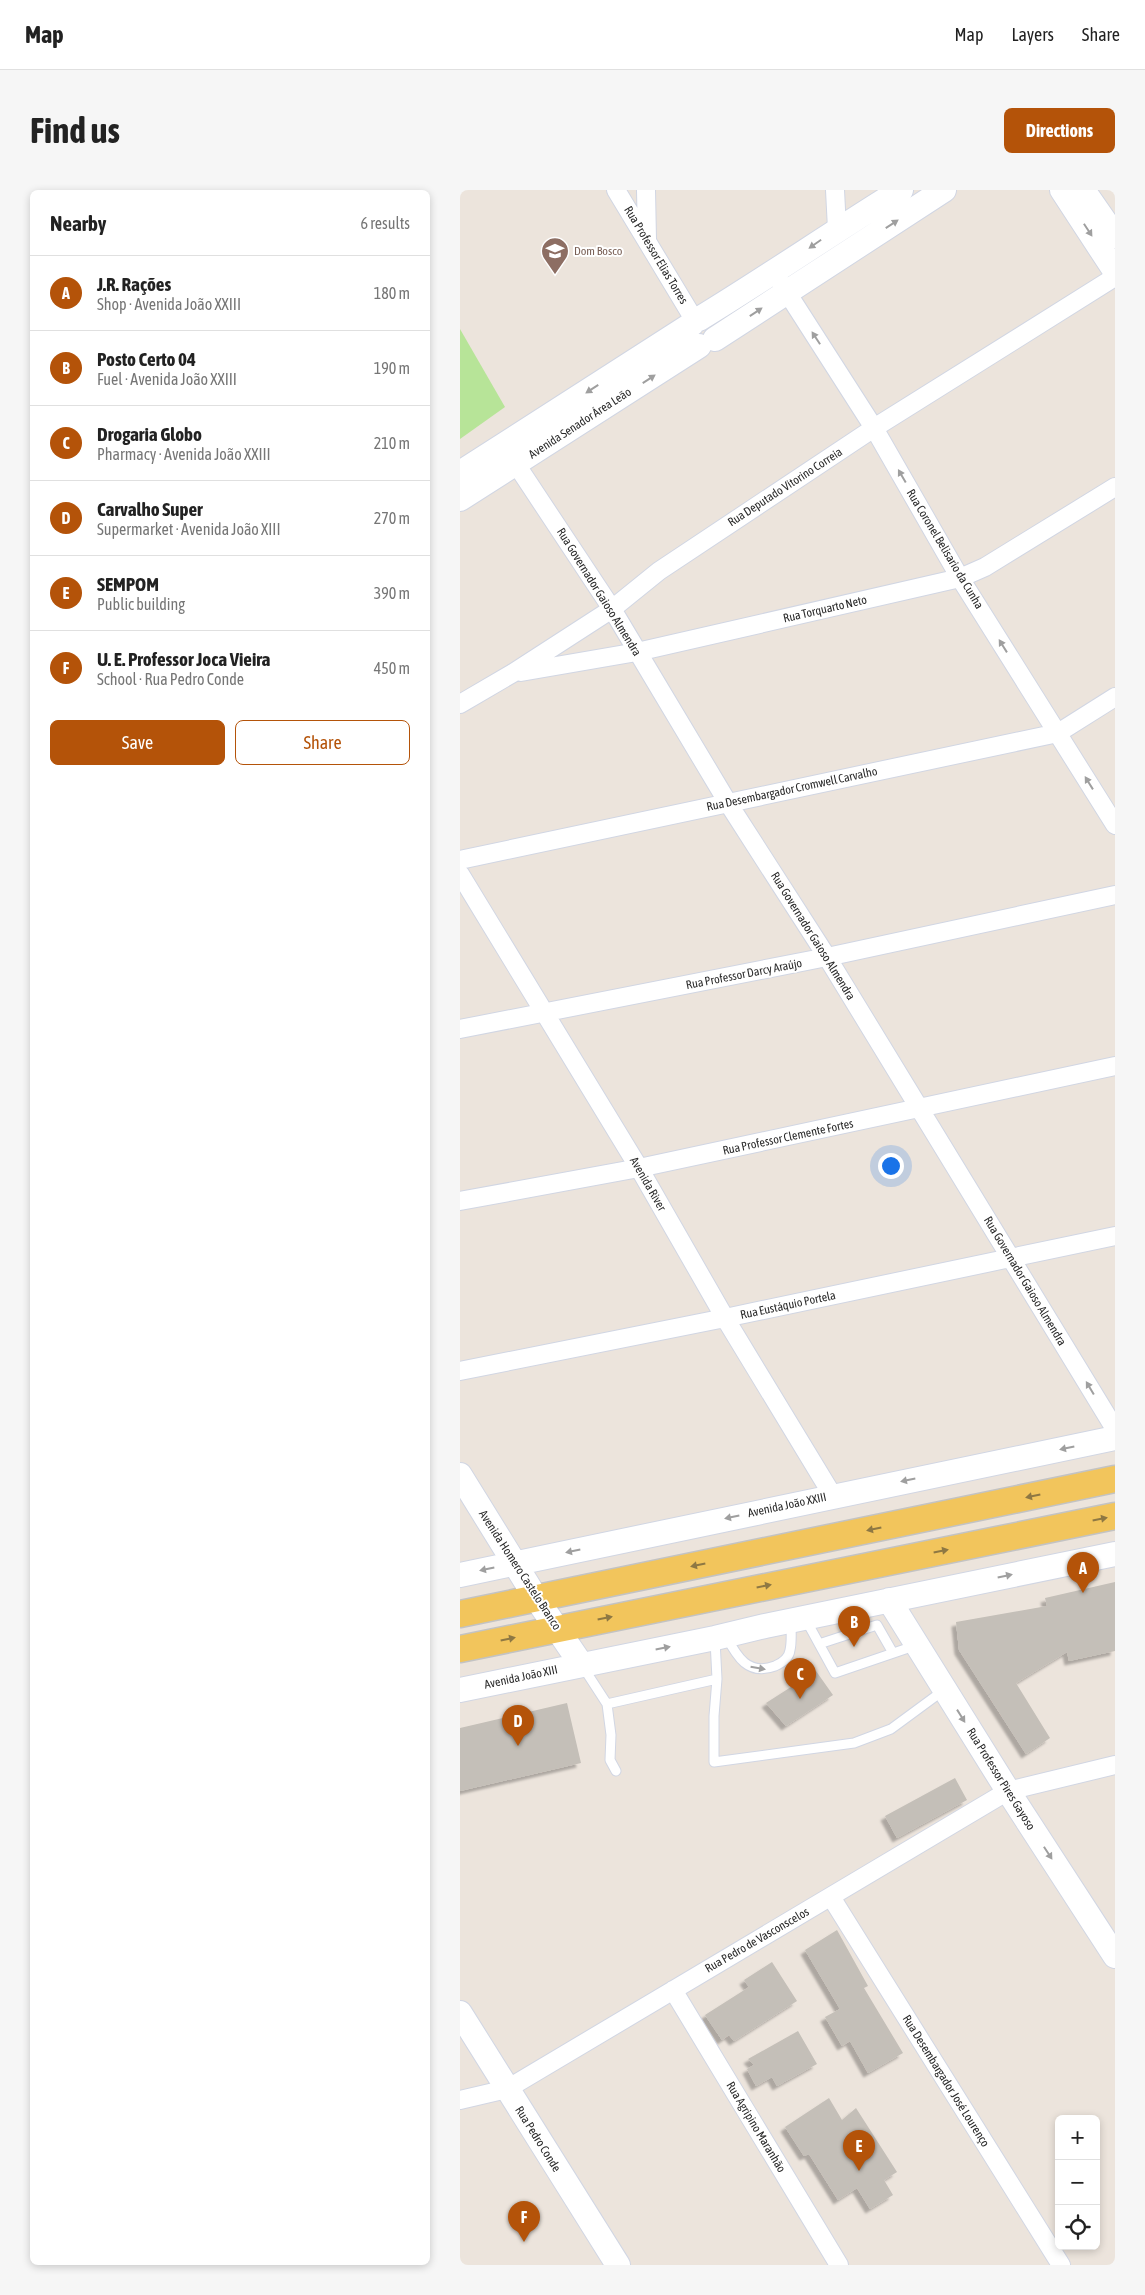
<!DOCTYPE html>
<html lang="en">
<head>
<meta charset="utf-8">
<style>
	body { margin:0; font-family:"Asap Condensed",sans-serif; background:#f6f6f6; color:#222 }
	.controls { position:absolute; right:15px; bottom:15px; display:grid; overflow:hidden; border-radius:8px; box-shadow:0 2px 8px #0003 }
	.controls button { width:45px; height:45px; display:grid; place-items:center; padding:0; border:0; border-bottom:1px solid #e0e0e0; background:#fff; color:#222; font:25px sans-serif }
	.you { position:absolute; left:430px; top:975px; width:18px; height:18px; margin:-12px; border:4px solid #fff; border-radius:50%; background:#1a73e8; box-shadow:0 0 0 8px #1a73e833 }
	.badge { display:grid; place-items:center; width:32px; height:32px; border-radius:50%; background:#b45309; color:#fff; font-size:16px; font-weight:700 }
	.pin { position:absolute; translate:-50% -41px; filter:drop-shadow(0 1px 2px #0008) }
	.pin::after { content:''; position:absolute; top:26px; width:18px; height:15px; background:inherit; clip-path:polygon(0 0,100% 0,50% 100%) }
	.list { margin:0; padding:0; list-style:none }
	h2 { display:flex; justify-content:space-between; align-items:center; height:65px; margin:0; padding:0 20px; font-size:21px }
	h2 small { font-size:16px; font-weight:400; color:#767676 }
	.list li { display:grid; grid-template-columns:32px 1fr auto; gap:15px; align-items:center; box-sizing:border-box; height:75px; padding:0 20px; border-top:1px solid #e0e0e0 }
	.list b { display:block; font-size:19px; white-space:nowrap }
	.list p { margin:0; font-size:16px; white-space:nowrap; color:#767676 }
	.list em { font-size:16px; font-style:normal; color:#767676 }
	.actions { display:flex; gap:10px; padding:15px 20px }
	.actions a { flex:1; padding:11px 0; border:1px solid #b45309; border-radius:8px; text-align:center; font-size:18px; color:#b45309 }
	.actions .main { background:#b45309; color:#fff }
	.icon { flex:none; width:28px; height:28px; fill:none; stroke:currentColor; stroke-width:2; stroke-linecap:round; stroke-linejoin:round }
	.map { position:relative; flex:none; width:655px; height:2075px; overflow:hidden; border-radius:8px }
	header { display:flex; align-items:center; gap:30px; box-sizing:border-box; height:70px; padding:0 25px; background:#fff; border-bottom:1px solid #e0e0e0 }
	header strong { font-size:24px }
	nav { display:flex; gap:28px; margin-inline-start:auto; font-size:18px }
	.intro { display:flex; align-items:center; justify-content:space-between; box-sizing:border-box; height:120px; padding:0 30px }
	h1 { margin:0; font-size:35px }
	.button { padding:12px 22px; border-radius:8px; background:#b45309; color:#fff; font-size:18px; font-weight:700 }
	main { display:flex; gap:30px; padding:0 30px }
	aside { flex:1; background:#fff; border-radius:8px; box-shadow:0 2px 8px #0003 }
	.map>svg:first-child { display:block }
	.green { fill:#b7e498 }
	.building { fill:#c4bfb8; filter:url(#shadow) }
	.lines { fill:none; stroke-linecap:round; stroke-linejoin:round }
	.lane-casing { stroke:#d1d6e3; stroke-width:11 }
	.street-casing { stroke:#d1d6e3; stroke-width:20 }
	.secondary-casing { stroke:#d1d6e3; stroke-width:26 }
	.primary-casing { stroke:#c3c3c3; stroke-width:29 }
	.lane { stroke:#fff; stroke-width:9 }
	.street { stroke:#fff; stroke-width:18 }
	.secondary { stroke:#fff; stroke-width:24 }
	.primary { stroke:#f2c55c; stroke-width:26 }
	.oneway { fill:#9f9f9f }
	.oneway2 { fill:#8e7843 }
	.labels { text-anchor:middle; stroke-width:4; stroke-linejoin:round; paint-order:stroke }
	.education-label { font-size:12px; fill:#785e54; stroke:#fff; text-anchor:start }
	.street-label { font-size:12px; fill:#2a2a2a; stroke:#fff }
</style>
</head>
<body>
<header>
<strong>Map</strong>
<nav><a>Map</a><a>Layers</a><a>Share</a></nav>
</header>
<div class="intro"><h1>Find us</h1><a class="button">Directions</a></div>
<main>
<aside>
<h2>Nearby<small>6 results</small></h2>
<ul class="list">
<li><span class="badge">A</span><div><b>J.R. Rações</b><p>Shop · Avenida João XXIII</p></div><em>180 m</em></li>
<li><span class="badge">B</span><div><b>Posto Certo 04</b><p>Fuel · Avenida João XXIII</p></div><em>190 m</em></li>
<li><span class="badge">C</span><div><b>Drogaria Globo</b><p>Pharmacy · Avenida João XXIII</p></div><em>210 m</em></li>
<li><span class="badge">D</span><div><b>Carvalho Super</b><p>Supermarket · Avenida João XIII</p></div><em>270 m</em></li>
<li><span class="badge">E</span><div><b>SEMPOM</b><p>Public building</p></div><em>390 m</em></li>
<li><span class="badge">F</span><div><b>U. E. Professor Joca Vieira</b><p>School · Rua Pedro Conde</p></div><em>450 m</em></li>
</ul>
<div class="actions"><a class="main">Save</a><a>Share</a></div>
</aside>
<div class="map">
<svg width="655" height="2075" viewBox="0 0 655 2075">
	<defs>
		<filter id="shadow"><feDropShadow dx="-4.5" dy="4.5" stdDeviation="1" flood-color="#0004"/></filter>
	</defs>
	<rect width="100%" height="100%" fill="#ece4dc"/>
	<!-- green -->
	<path class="green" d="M0,139l45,78 -45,32z"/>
	<!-- building -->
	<path class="building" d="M655,1392v69l-46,10 -2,-9 -51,31 34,55 -24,16 -67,-104 -3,-28 91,-16 -2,-8z
		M356,1481l17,24 -47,31 -20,-23z
		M107,1513l14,60 -121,28v-63z
		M495,1588l12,22 -70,38 -12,-22z
		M377,1740l31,56 -4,2 39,65 -35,20 -18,-32 -8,5 -17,-29 15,-8 -35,-59z
		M312,1772l25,39 -63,40 -5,-6 -7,5 -17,-25 44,-28 -5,-7z
		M338,1841l19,33 -40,22 -5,-9 -16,9 -9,-17 7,-4 -6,-6z
		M369,1908l13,22 14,-12 41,64 -13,8 9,15 -23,14 -13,-21 -19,12 -29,-46 -5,2 -19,-29z"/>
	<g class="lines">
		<!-- lane casing -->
		<g class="lane-casing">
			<path id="lane" d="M346,1430l29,53 82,-28
				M266,1446c11,21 22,40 49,30 7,-3 14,-8 15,-16 2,-8 1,-18 1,-27
				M359,1454l58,-19 16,28
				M123,1477l24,37 4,31 -1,25 6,11
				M257,1489l-3,37v46l140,-19 37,-14 53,-39
				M147,1514l110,-25 -2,-39"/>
		</g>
		<!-- street casing -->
		<g class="street-casing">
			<path id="street" d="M156,0l79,131
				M186,0l1,49
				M375,0l2,39
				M321,93l93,145 86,150 155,247
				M50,265l102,154 116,194 99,154 288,472
				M61,482l116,-20 323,-74 25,-11 130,-80
				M0,514l53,-31 99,-64 47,-38 215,-143 241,-151
				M0,670l598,-127 57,-36
				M0,684l179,294 86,150 108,178
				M0,839l367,-72 288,-62
				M0,1011l179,-33 476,-102
				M0,1181l265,-53 390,-82
				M371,1707l230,368
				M213,1800l166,275
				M0,1910l47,-11 501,-298 107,-26"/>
		</g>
		<!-- secondary casing -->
		<g class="secondary-casing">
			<path id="secondary" d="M602,0l53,81
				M623,0l32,46
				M239,129c69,-42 134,-87 202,-129
				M255,149l229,-149
				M0,283l232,-149
				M0,309l239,-153
				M0,1285l76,123 45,66
				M0,1385l655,-137
				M429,1410l119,191 107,165
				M0,1500l255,-52 50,-12 350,-72
				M0,1823l158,252"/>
		</g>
		<!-- primary casing -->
		<g class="primary-casing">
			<path id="primary" d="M0,1424l655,-135
				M0,1459l655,-133"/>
		</g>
		<!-- lane -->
		<use href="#lane" class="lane"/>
		<!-- street -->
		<use href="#street" class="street"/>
		<!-- secondary -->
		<use href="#secondary" class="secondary"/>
		<!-- primary -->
		<use href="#primary" class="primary"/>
	</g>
	<!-- one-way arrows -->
	<defs><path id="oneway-solid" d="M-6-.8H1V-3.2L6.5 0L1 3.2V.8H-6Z" transform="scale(1.25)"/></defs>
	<g class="oneway">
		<use href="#oneway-solid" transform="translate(432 34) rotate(-33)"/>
		<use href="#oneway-solid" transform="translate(628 40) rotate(57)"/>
		<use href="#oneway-solid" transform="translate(355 54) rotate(145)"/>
		<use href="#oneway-solid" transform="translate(296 122) rotate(-34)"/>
		<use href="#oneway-solid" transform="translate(356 148) rotate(-123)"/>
		<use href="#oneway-solid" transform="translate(189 189) rotate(-33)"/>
		<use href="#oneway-solid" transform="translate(132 199) rotate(147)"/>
		<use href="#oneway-solid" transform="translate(442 286) rotate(-120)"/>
		<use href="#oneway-solid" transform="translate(543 456) rotate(-122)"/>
		<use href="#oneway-solid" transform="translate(629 593) rotate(-122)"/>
		<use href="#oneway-solid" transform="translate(630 1198) rotate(-121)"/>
		<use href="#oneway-solid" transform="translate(607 1258) rotate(168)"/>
		<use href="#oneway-solid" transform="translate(448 1290) rotate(168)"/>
		<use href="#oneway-solid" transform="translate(272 1327) rotate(168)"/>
		<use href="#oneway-solid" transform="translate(113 1361) rotate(168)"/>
		<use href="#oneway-solid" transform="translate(27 1379) rotate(168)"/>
		<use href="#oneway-solid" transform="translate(545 1386) rotate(-12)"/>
		<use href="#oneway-solid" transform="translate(203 1458) rotate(-11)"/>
		<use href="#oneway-solid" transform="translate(298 1478) rotate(10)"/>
		<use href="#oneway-solid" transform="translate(501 1526) rotate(58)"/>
		<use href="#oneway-solid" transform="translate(588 1663) rotate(57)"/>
	</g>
	<g class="oneway2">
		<use href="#oneway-solid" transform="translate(573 1306) rotate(168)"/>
		<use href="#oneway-solid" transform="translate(640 1329) rotate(-11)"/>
		<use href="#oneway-solid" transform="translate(414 1339) rotate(168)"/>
		<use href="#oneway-solid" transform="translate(481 1361) rotate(-11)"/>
		<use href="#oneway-solid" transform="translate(238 1375) rotate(168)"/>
		<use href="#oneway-solid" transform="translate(304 1396) rotate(-11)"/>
		<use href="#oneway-solid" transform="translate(145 1428) rotate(-11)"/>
		<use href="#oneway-solid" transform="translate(48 1449) rotate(-12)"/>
	</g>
	<!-- icons -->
	<defs>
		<g id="school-pin" transform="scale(1.4375)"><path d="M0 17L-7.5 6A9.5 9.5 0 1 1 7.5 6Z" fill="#8d6e63" stroke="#fff"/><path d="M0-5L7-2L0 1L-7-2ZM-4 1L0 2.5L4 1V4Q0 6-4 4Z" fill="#fff"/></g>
	</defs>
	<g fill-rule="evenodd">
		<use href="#school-pin" x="95" y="61"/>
	</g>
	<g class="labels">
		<!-- education labels -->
		<g class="education-label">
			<text x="114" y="65">Dom Bosco</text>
		</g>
		<!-- street labels -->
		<g class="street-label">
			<text transform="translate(196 65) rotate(59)" y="4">Rua Professor Elias Torres</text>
			<text transform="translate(120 233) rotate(-33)" y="4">Avenida Senador Área Leão</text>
			<text transform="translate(325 297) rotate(-33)" y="4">Rua Deputado Vitorino Correia</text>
			<text transform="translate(485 359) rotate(59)" y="4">Rua Coronel Belisario da Cunha</text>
			<text transform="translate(139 402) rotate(58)" y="4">Rua Governador Gaioso Almendra</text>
			<text transform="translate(365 419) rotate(-13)" y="4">Rua Torquarto Neto</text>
			<text transform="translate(332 599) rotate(-12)" y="4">Rua Desembargador Cromwell Carvalho</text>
			<text transform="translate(353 746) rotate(58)" y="4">Rua Governador Gaioso Almendra</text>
			<text transform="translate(284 784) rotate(-11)" y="4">Rua Professor Darcy Araújo</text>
			<text transform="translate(328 947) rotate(-12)" y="4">Rua Professor Clemente Fortes</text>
			<text transform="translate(188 994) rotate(60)" y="4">Avenida River</text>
			<text transform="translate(565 1091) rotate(59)" y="4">Rua Governador Gaioso Almendra</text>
			<text transform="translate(328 1115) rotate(-12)" y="4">Rua Eustáquio Portela</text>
			<text transform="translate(327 1315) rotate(-12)" y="4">Avenida João XXIII</text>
			<text transform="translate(60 1380) rotate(57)" y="4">Avenida Homero Castelo Branco</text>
			<text transform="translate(61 1487) rotate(-12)" y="4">Avenida João XIII</text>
			<text transform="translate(541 1589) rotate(58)" y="4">Rua Professor Pires Gayoso</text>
			<text transform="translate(297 1750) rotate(-30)" y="4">Rua Pedro de Vasconscelos</text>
			<text transform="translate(486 1891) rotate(58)" y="4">Rua Desembargador José Lourenço</text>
			<text transform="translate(296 1937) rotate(59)" y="4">Rua Agripino Maranhão</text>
			<text transform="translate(78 1949) rotate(58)" y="4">Rua Pedro Conde</text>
		</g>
	</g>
</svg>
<div class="controls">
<button>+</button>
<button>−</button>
<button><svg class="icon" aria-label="locate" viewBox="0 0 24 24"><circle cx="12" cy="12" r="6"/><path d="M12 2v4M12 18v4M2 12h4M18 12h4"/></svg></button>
</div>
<div class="you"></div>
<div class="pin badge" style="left:623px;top:1403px">A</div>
<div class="pin badge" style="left:394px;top:1457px">B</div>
<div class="pin badge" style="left:340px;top:1509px">C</div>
<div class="pin badge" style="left:58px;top:1556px">D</div>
<div class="pin badge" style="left:399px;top:1981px">E</div>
<div class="pin badge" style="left:64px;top:2052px">F</div>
</div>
</main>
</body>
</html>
